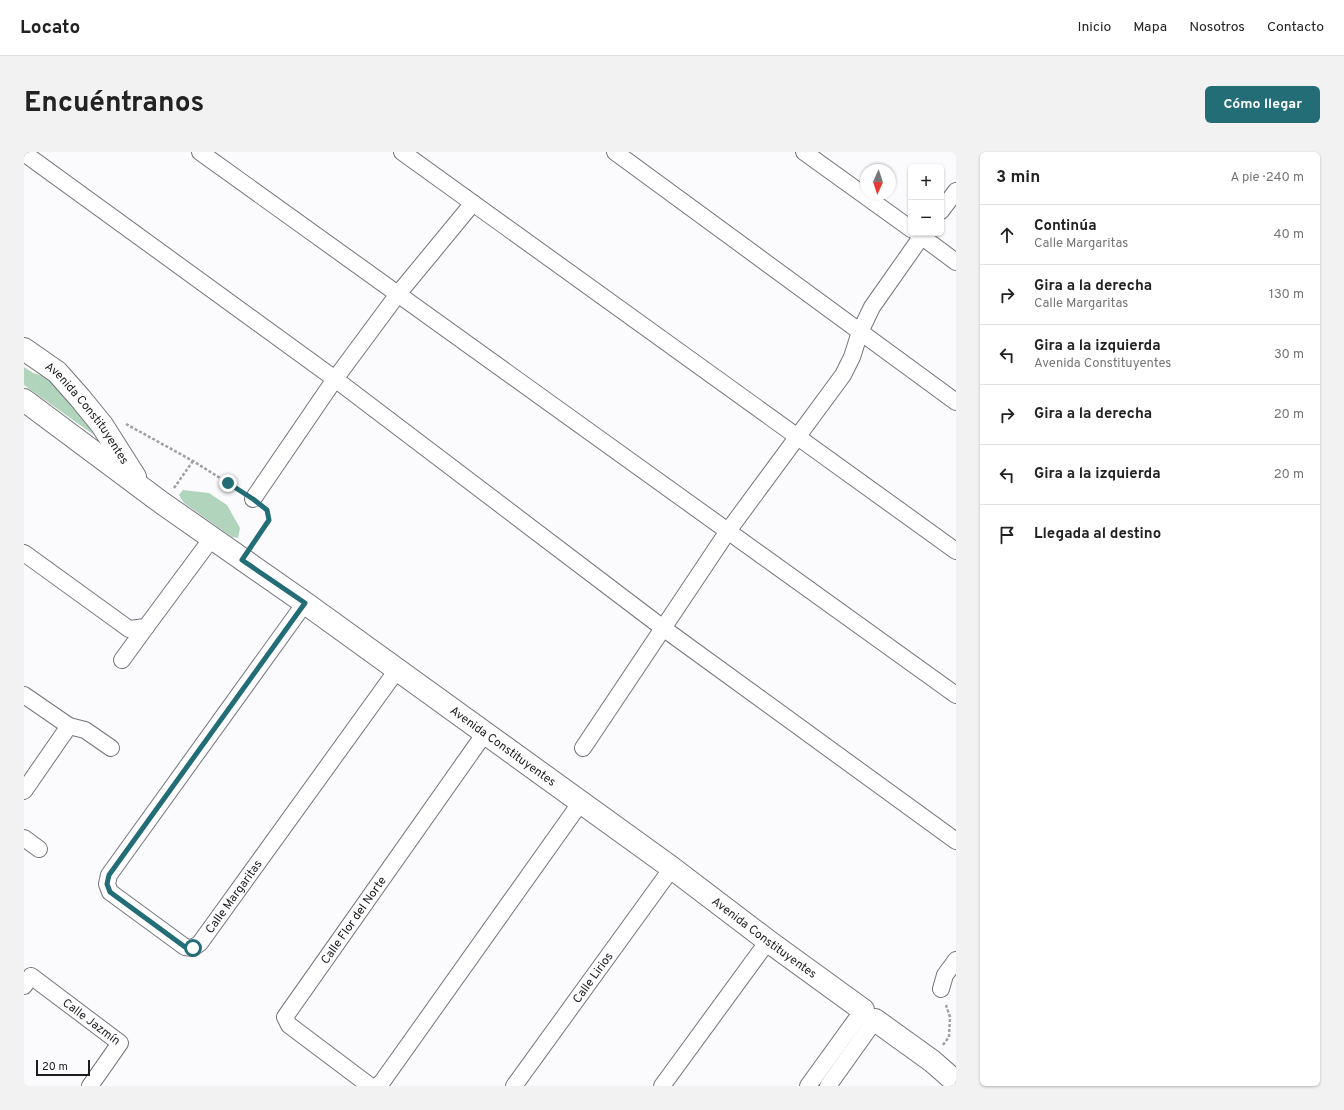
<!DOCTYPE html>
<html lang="es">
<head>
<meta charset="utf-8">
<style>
	body { margin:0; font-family:Overpass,sans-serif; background:#f2f2f2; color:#222 }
	.controls { position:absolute; right:12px; top:12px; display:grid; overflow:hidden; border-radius:6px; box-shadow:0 1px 3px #0004 }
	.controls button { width:36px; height:36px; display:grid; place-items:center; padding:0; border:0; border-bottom:1px solid #e0e0e0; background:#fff; color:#222; font:20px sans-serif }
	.compass { position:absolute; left:836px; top:12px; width:36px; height:36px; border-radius:50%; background:#fff; box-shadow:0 1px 3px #0004; rotate:183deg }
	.scale { position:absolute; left:12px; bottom:10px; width:54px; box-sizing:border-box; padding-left:4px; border:2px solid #1c1c1f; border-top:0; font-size:11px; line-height:14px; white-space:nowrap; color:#1c1c1f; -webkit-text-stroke:3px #fbfbfe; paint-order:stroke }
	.stop { position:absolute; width:12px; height:12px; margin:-9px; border:3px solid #236d77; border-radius:50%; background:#fff }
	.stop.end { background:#236d77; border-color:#fff; box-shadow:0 1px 4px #0008 }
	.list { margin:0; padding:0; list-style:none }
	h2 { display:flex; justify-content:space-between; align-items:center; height:52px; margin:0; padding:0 16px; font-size:17px }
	h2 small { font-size:13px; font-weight:400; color:#767676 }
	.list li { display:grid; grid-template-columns:26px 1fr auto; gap:12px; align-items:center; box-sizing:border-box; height:60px; padding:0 16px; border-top:1px solid #e0e0e0 }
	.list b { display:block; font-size:15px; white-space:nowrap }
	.list p { margin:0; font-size:13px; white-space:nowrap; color:#767676 }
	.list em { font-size:13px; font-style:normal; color:#767676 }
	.icon { flex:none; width:22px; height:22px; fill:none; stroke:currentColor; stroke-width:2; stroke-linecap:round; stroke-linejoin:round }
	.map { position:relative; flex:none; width:932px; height:934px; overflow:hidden; border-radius:6px }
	header { display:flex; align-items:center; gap:24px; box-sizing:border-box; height:56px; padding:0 20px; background:#fff; border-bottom:1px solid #e0e0e0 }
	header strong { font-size:19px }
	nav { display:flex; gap:22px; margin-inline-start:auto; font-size:14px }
	.intro { display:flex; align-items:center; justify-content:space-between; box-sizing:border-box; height:96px; padding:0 24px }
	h1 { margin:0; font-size:28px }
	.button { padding:10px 18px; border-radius:6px; background:#236d77; color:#fff; font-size:14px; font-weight:700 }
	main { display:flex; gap:24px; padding:0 24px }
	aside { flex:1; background:#fff; border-radius:6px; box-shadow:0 1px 3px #0004 }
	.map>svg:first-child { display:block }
	.green { fill:#b1d4bc }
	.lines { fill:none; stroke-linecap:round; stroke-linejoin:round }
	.minor-casing { stroke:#74747b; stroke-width:18 }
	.secondary-casing { stroke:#74747b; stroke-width:24 }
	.path { stroke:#a0a0a3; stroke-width:2.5; stroke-dasharray:3 2; stroke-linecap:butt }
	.minor { stroke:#fff; stroke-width:16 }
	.secondary { stroke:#fff; stroke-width:22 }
	.route { stroke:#236d77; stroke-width:5 }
	.labels { text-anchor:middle; stroke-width:3; stroke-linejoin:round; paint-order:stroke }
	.street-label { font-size:12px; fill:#1c1c1f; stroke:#fbfbfe }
</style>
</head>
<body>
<header>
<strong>Locato</strong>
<nav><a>Inicio</a><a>Mapa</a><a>Nosotros</a><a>Contacto</a></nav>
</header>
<div class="intro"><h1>Encuéntranos</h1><a class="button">Cómo llegar</a></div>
<main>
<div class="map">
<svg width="932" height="934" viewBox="0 0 932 934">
	<rect width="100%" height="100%" fill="#fbfbfe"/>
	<!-- green -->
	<path class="green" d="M0,215l9,6 20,6 16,18 25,38 -70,-50z
		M159,338l26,3 18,12 13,23 -2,10 -6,-1 -48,-34 -5,-8z"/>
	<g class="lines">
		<!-- minor casing -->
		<g class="minor-casing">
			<g id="minor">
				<path d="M176,0l756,543"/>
				<path d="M378,0l554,399"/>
				<path d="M591,0l341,250"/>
				<path d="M780,0l107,77"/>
				<path d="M0,1l311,226 328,249 293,213"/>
				<path d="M917,59l15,-20"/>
				<path d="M893,81l39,29"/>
				<path d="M229,347l82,-120 63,-85 75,-91"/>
				<path d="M0,401l105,76 17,-2 66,-89"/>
				<path id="s1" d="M281,451l-196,272 -2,9 3,8 75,55 8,1 7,-5 197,-273"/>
				<path d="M98,508l24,-33"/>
				<path d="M0,543l45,31 -45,65"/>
				<path d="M45,574l16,4 26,18"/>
				<path d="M559,596l145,-217 115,-156 9,-18 8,-25 12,-25 52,-74"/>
				<path d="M0,686l15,11"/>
				<path id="s2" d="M0,834l7,-10 89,67 -30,43"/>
				<path d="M917,837l4,-14 11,-15"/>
				<path id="s3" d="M346,934l-81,-61 -4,-8 200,-284"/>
				<path d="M353,934l5,-4 199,-280"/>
				<path id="s4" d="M490,934l158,-218"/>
				<path d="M638,934l106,-145"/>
				<path d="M784,934l55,-76"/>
				<path d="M804,934l47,-66"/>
			</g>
		</g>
		<!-- secondary casing -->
		<g class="secondary-casing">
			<g id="secondary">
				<path id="s5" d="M0,197l33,23 23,26 22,27 33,52"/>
				<path id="s6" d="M0,248l138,103 143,100 367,265 96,73 95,69"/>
				<path d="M851,868l57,41 24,21"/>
			</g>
		</g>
		<!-- path -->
		<path class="path" d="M102,272l67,37 46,29
			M150,336l19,-27
			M230,391l15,-23 -2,-10 -1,-1
			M919,893l6,-8 1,-20 -4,-12"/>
		<!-- minor -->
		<use href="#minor" class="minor"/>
		<!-- secondary -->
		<use href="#secondary" class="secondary"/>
	</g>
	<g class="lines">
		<!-- route -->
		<path class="route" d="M169,796l-8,-1 -75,-55 -3,-8 2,-9 196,-272 -63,-43 27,-40 -2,-10 -14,-11 -25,-16"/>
	</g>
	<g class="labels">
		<!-- street labels -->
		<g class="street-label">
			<text dy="4" stroke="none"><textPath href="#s5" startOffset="91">Avenida Constituyentes</textPath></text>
			<text dy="4" stroke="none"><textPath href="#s6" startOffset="591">Avenida Constituyentes</textPath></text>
			<text dy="4" stroke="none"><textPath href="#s1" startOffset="520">Calle Margaritas</textPath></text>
			<text dy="4" stroke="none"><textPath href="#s3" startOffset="229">Calle Flor del Norte</textPath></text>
			<text dy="4" stroke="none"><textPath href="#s6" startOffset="915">Avenida Constituyentes</textPath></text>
			<text dy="4" stroke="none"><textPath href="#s4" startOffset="134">Calle Lirios</textPath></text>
			<text dy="4" stroke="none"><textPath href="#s2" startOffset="88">Calle Jazmín</textPath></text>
		</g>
	</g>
</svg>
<div class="controls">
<button>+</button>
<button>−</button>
</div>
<svg class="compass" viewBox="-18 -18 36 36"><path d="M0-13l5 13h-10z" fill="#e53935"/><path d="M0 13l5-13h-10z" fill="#767676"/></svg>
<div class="scale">20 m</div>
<div class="stop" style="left:169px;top:796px"></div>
<div class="stop end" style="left:204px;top:331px"></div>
</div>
<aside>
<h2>3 min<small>A pie · 240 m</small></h2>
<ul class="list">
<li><svg class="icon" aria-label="ahead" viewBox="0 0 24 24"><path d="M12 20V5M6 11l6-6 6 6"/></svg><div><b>Continúa</b><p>Calle Margaritas</p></div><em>40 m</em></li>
<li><svg class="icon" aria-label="right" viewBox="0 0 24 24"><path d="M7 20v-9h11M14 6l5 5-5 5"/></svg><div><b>Gira a la derecha</b><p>Calle Margaritas</p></div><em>130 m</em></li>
<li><svg class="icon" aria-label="left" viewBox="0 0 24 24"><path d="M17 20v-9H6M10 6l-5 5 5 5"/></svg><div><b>Gira a la izquierda</b><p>Avenida Constituyentes</p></div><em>30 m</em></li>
<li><svg class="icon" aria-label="right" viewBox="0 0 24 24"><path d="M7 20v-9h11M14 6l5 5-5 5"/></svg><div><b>Gira a la derecha</b></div><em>20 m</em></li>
<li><svg class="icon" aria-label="left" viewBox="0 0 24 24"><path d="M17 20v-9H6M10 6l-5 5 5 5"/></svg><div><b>Gira a la izquierda</b></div><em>20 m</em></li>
<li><svg class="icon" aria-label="arrive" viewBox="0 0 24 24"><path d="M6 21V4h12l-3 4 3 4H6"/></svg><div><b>Llegada al destino</b></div></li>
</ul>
</aside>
</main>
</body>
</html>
